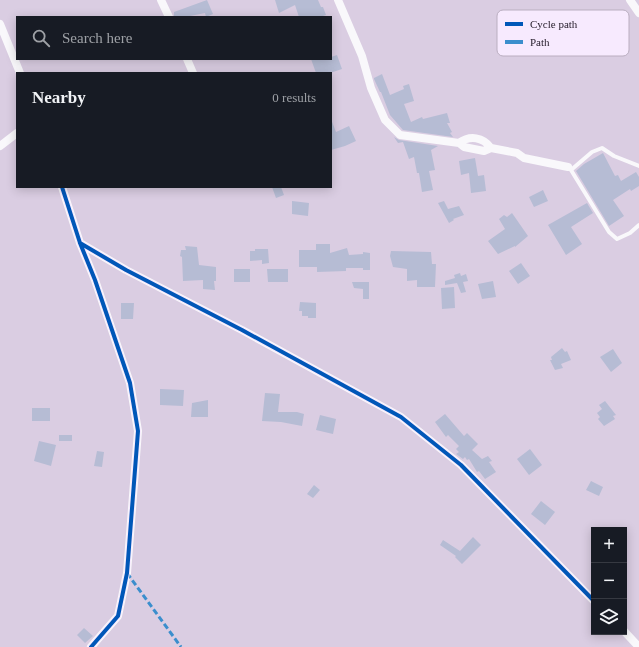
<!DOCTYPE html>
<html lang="en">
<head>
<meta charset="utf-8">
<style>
	body { margin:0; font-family:Georgia,serif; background:#242831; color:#f1f3f6 }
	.controls { position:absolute; right:12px; bottom:12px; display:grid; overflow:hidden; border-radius:0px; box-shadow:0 2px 10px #0003 }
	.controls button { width:36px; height:36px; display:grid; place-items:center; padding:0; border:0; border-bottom:1px solid #363941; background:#171b24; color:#f1f3f6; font:20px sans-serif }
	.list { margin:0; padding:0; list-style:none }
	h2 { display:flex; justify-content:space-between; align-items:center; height:52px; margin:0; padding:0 16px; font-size:17px }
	h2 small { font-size:13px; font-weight:400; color:#9ea1a6 }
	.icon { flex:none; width:22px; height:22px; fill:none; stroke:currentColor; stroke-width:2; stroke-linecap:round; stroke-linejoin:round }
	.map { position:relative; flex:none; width:639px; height:647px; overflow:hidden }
	.search { position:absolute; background:#171b24; box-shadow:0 2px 10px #0003; left:16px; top:16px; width:316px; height:44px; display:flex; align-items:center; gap:10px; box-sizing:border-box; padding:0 14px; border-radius:0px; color:#9ea1a6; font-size:15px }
	.panel { position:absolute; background:#171b24; box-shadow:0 2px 10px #0003; left:16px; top:72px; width:316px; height:116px; border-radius:0px }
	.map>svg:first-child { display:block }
	.building { fill:#b6bcd4 }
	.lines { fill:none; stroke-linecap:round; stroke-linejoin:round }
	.service { stroke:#f9f8fb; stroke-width:4 }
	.minor { stroke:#f9f8fb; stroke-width:8 }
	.quiet { stroke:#3b8ecd; stroke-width:3; stroke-dasharray:6 3; stroke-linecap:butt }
	.cycleway-casing { stroke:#f7eafe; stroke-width:6 }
	.cycleway { stroke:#0057b8; stroke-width:4 }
	.key { fill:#f7eafe; stroke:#baaec0; stroke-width:1 }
	.key-label { font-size:11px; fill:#2a212f }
</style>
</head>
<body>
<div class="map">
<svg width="639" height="647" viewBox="0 0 639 647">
	<rect width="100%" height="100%" fill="#dacde2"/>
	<!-- building -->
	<path class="building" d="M207,0l6,14 -7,3 -1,-4 -15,3v1h-16v-5z
		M275,0h43l3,7h2l3,8 -6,2h-21l-4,-12 -16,8z
		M337,55l5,14 -12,4h-14l-5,-14h20v-2z
		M382,74l8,21 14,-6 -1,-3 6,-2 5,17 -10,3 7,18 11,-5 1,2 24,-6 3,10h-3l5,9 -2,1 3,4 -50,-7 -13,-15 -9,-23h-1l-6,-13v-1z
		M331,119l5,13 13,-6 7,15 -11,5 -14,4z
		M394,137l5,3 39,6 -7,4 4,20 -6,1 4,19 -11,2 -3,-19h-2l-3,-16 -5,2 -6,-17 -5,1z
		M603,153l12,23 3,-1 3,6 15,-9 3,5v9l-8,5 -1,-2 -17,11 11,16 -15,10 -33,-55 8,-7z
		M475,158l3,18 6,-1 2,16 -15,2 -2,-20 -8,2 -2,-14z
		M272,187h9l3,8 -8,3z
		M543,190l5,11 -14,6 -5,-10z
		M292,201l17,2 -1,13 -16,-2z
		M444,201l4,8 11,-3 5,9 -11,4 1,1 -5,3 -11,-20z
		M587,203l6,10 -22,14 11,17 -16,11 -18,-30z
		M512,213l16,23 -13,11v-1l-17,8 -10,-13 17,-12 -6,-10 5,-4 3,2z
		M316,244h14v9l17,-5 2,7 14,-1v-2l7,1v17h-7v-2h-17v3l-29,1v-5h-18v-17h17z
		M185,246l12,1 2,18 17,2v14h-2l1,9 -12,-1v-9l-20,1 -1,-24 -2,-1 1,-6h5z
		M255,249h13l1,14 -7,1v-4l-12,1v-10h5z
		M391,251l40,1 1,12h4l-1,23h-18v-7l-10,1v-12l-14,-2 -3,-11z
		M521,263l9,13 -12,8 -9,-13z
		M234,269h16v13h-16z
		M267,269h21v13h-20z
		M460,273l1,3 5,-2 2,7 -5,1 3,10 -5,1 -4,-10 -12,2v-4l10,-3 -1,-3z
		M493,281l3,16 -14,2 -4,-15z
		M352,282h17v17h-6v-10l-9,-1z
		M454,287l1,21 -13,1 -1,-21z
		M300,302l16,1v15h-8v-2h-6v-5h-3z
		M121,303h13l-1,16h-12z
		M562,348l3,4 2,-1 4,9 -10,4 2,4 -8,2 -5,-10h2l-1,-3z
		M613,349l9,14 -11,9 -11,-15z
		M160,389l24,1 -1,16 -23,-1z
		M265,393l15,1 -2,18h19l7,2 -2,12 -21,-4 -19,-1z
		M208,400v17h-17l1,-14z
		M605,401l11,14 -3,1 2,3 -11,7 -6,-7 2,-2 -3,-4 5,-4 -3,-4z
		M32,408h18v13h-18z
		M445,414l19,22 3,-3 11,11 -6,6 10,9 6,-3 4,5 -3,1 7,10 -11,7 -6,-8 -2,1 -8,-13 -2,1 -2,-3 -2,2 -7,-5 3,-2 -3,-3 3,-3 -11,-11 -2,2 -11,-15z
		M320,415l16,4 -3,15 -17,-4z
		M59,435h13v6h-13z
		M39,441l17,4 -5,21 -17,-5z
		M530,449l12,16 -13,10 -12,-16z
		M97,451l7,1 -2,15 -8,-1z
		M591,481l12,6 -4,9 -13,-6z
		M314,485l6,5 -7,8 -6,-4z
		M541,501l14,11 -10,13 -14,-11z
		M473,537l8,8 -19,19 -7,-7 1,-1 -16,-11 3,-5 17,11z
		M84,628l9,8 -8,7 -8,-8z"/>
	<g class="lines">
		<!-- service -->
		<path class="service" d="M568,167l3,3 38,62 8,7 13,-6 9,-8
			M571,170l21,-18 10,-4 12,8 25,10"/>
		<!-- minor -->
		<path class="minor" d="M161,0l8,17
			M338,0l24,56 9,32 14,32 15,15 59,8 5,4 20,4 7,-3 26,5 7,5 44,9
			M630,0l9,13
			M0,24l20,49
			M187,59l6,14
			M459,143c11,-8 24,-6 32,5
			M0,146l17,-13
			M62,187l18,56 15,37 35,103 8,48 -11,142 -9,43 -27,31
			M80,243l46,27 116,60 159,87 60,48 133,136
			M624,631l15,16"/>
		<!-- quiet -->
		<path class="quiet" d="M127,573l54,74"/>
		<!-- cycleway casing -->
		<g class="cycleway-casing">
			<path id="cycleway" d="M62,187l18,56 15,37 35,103 8,48 -11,142 -9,43 -27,31
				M80,243l46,27 116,60 159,87 60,48 133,136"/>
		</g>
		<!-- cycleway -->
		<use href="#cycleway" class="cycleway"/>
	</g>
	<!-- legend -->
	<rect x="497" y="10" width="132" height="46" rx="6" class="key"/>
	<rect x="505" y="22" width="18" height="4" fill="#0057b8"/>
	<rect x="505" y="40" width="18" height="4" fill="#3b8ecd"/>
	<g class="key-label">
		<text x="530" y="28">Cycle path</text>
		<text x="530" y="46">Path</text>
	</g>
</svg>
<div class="controls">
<button>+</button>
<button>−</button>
<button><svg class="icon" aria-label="layers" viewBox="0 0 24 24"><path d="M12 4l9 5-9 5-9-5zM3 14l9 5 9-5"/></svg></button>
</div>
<div class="search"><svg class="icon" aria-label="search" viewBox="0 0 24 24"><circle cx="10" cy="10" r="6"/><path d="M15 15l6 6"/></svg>Search here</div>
<section class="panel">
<h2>Nearby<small>0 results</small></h2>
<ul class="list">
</ul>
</section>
</div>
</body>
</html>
